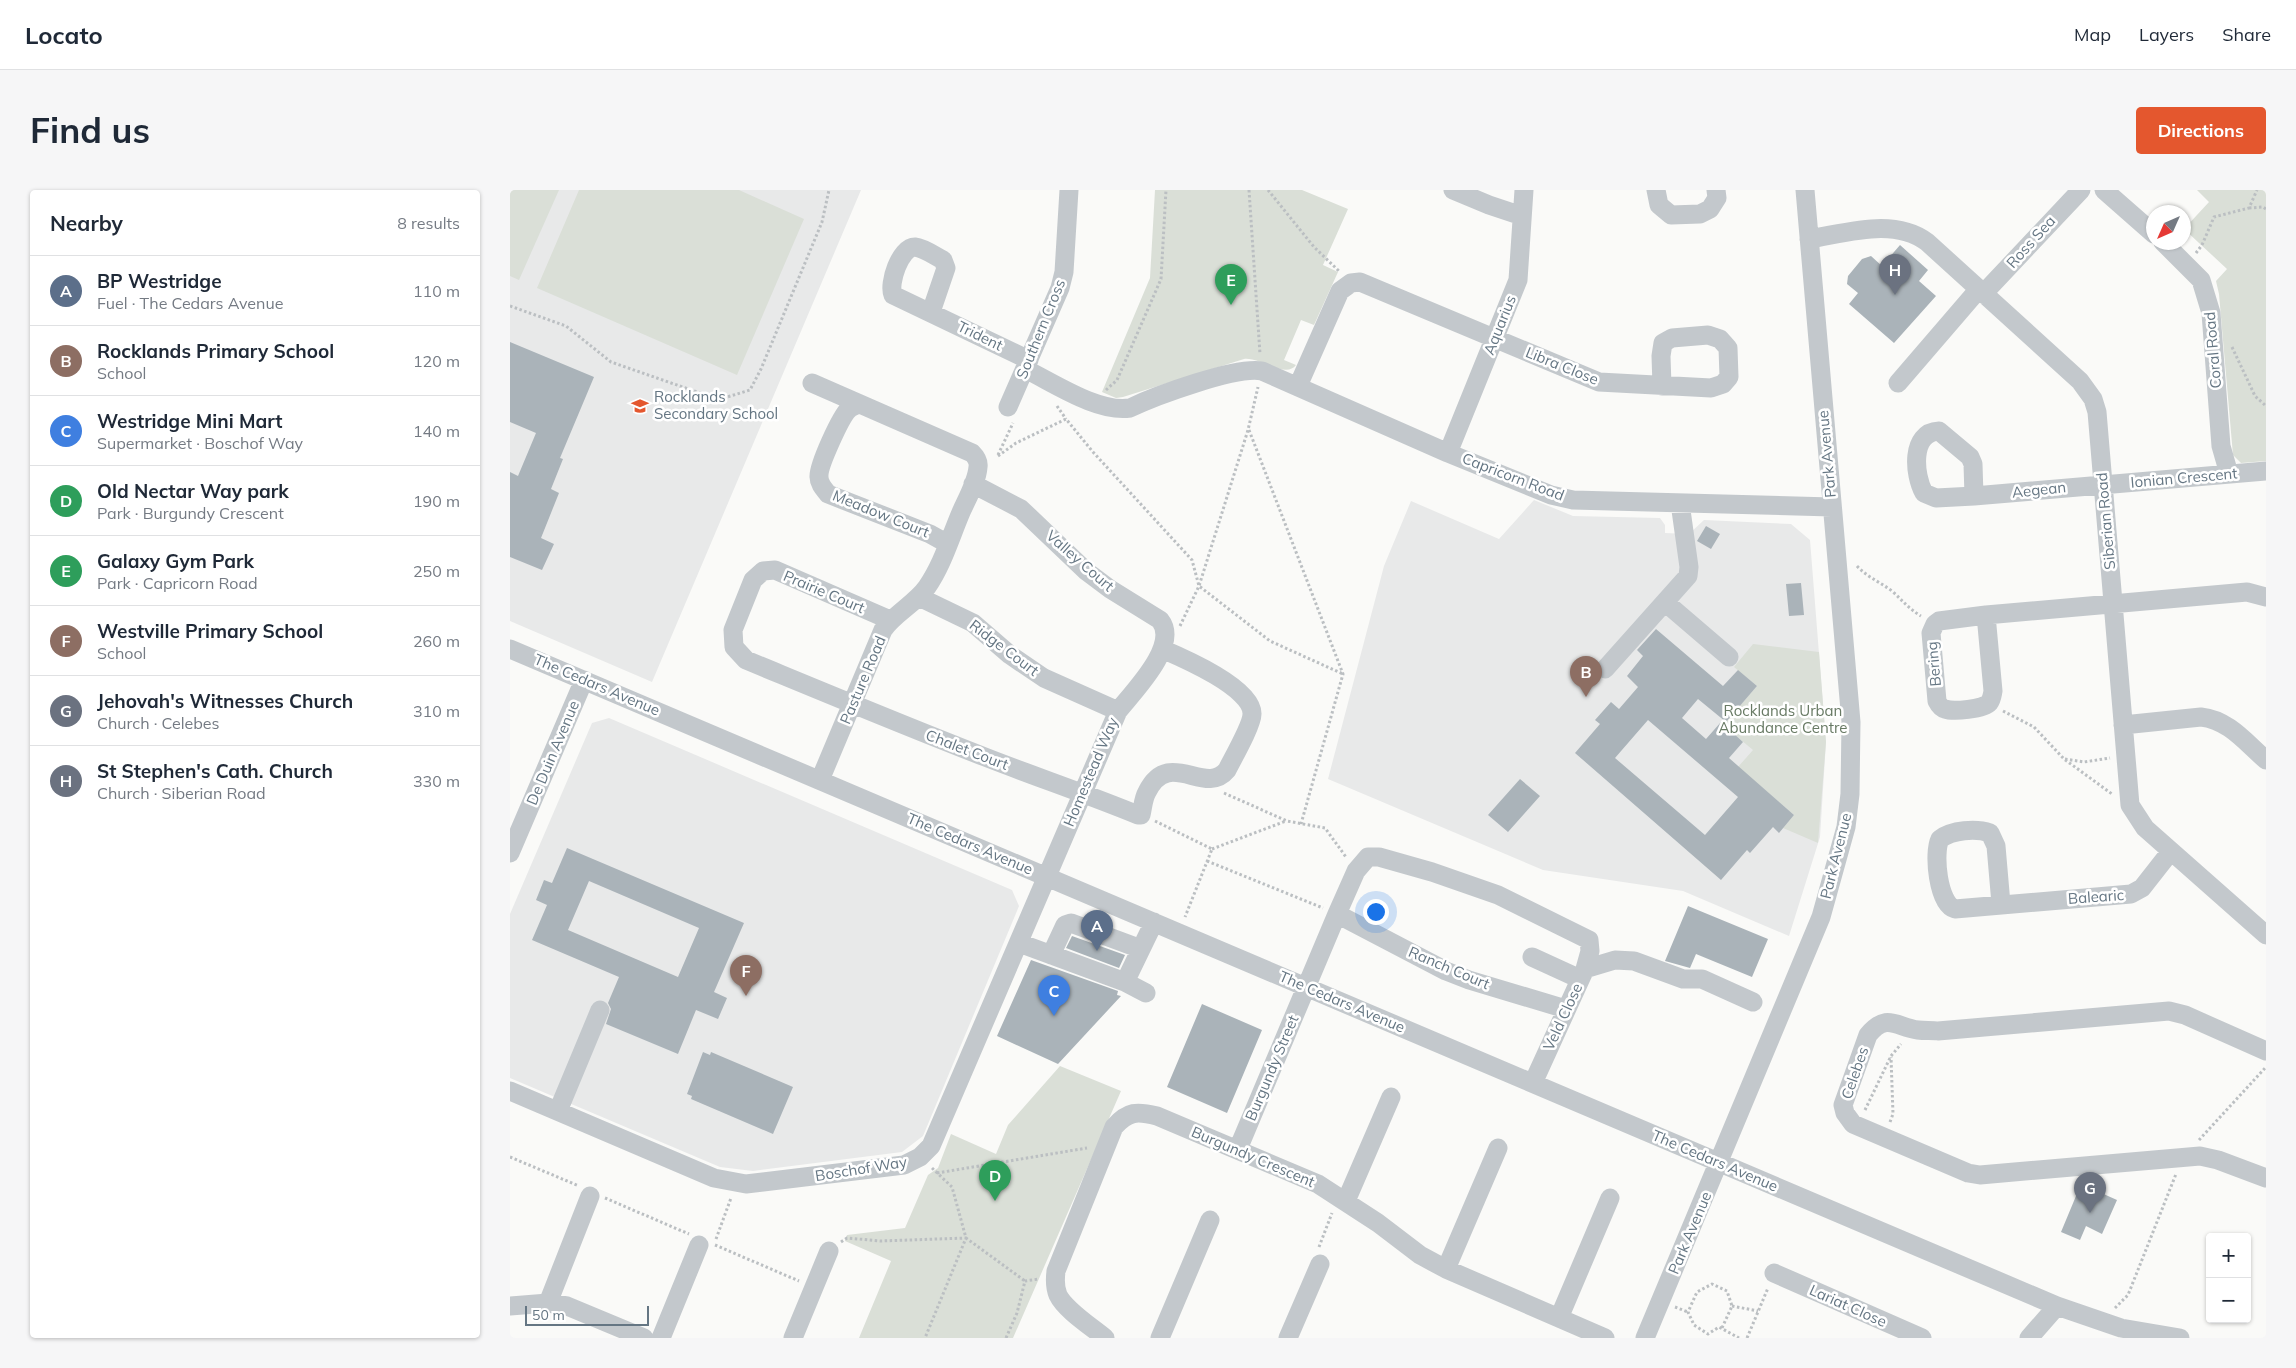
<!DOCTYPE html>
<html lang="en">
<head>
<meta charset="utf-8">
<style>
	body { margin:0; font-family:Mulish,sans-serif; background:#f6f6f7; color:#1f2937 }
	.controls { position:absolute; right:15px; bottom:15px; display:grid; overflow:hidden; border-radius:5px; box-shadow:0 1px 4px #0004 }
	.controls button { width:45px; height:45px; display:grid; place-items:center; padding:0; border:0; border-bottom:1px solid #e0e1e3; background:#fff; color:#1f2937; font:25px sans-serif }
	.compass { position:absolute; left:1636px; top:15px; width:45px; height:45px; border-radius:50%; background:#fff; box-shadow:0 1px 4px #0004; rotate:225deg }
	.scale { position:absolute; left:15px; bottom:12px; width:124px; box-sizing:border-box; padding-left:5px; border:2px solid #657683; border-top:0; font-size:14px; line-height:18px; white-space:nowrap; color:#657683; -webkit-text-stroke:4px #fff; paint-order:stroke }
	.you { position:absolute; left:865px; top:721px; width:18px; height:18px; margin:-12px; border:4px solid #fff; border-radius:50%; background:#1a73e8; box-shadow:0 0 0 8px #1a73e833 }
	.badge { display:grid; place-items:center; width:32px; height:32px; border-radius:50%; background:#e4572e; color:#fff; font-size:16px; font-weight:700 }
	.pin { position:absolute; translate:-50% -41px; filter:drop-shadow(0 1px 2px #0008) }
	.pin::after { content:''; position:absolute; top:26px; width:18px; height:15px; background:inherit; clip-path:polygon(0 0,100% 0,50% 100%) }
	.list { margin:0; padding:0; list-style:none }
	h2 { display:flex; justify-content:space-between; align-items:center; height:65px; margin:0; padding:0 20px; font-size:21px }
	h2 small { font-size:16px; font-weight:400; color:#747a83 }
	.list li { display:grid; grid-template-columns:32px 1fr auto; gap:15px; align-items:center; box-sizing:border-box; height:70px; padding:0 20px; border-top:1px solid #e0e1e3 }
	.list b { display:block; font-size:19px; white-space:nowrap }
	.list p { margin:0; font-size:16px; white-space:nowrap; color:#747a83 }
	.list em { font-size:16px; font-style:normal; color:#747a83 }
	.map { position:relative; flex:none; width:1756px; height:1148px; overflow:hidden; border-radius:5px }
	header { display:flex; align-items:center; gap:30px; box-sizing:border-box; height:70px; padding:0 25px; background:#fff; border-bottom:1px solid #e0e1e3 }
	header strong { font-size:24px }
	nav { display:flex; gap:28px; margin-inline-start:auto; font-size:18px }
	.intro { display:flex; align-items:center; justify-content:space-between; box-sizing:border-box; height:120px; padding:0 30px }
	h1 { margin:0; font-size:35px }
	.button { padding:12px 22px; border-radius:5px; background:#e4572e; color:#fff; font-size:18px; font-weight:700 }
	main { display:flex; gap:30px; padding:0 30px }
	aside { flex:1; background:#fff; border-radius:5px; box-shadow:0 1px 4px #0004 }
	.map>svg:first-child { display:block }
	.built { fill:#e8e9e9 }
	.green { fill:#dadfd7 }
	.building { fill:#aab3b9; fill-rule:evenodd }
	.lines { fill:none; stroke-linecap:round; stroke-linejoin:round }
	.path { stroke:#bbbfc2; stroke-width:3; stroke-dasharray:2.5 2.5; stroke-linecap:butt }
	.minor { stroke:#c3c8cc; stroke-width:19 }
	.labels { text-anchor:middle; stroke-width:5; stroke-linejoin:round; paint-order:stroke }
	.street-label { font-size:15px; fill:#657683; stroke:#fff }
	.poi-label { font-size:15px; fill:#657683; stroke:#fff; text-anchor:start }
	.park-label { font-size:15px; fill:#687a64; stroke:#fff }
</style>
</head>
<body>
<header>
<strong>Locato</strong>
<nav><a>Map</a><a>Layers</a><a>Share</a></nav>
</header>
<div class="intro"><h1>Find us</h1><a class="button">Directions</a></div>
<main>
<aside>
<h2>Nearby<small>8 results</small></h2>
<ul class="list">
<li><span class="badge" style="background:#5c6f8a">A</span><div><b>BP Westridge</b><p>Fuel · The Cedars Avenue</p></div><em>110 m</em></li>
<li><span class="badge" style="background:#8d6e63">B</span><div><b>Rocklands Primary School</b><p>School</p></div><em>120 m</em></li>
<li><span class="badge" style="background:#3f7fe0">C</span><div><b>Westridge Mini Mart</b><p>Supermarket · Boschof Way</p></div><em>140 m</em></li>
<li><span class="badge" style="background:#2e9e5b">D</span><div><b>Old Nectar Way park</b><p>Park · Burgundy Crescent</p></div><em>190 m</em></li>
<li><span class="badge" style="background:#2e9e5b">E</span><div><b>Galaxy Gym Park</b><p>Park · Capricorn Road</p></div><em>250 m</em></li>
<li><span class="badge" style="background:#8d6e63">F</span><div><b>Westville Primary School</b><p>School</p></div><em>260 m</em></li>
<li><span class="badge" style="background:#6b7280">G</span><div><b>Jehovah's Witnesses Church</b><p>Church · Celebes</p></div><em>310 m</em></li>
<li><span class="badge" style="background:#6b7280">H</span><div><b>St Stephen's Cath. Church</b><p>Church · Siberian Road</p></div><em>330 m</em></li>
</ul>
</aside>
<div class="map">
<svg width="1756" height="1148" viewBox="0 0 1756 1148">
	<rect width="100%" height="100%" fill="#fafaf8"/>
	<!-- built -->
	<path class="built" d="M0,0h351l-209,492 -142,-61z
		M1024,310l39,16 87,2 5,7v8l24,1 15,-14 87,4 19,16 16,202 -6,95 -31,99 -106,-45 -140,-21 -215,-91 56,-213 27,-65 88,38z
		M99,528l403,172 7,16 -96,230 -21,16 -149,19 -33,-4 -210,-89v-164l82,-191z"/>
	<!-- green -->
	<path class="green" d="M0,0h49l-40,90 -9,-4z
		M69,0h160l65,29 -67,156 -200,-87z
		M645,0h147l46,19 -25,56 15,7 -24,53 -13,-5 -17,40 12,5c-10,14 -36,-8 -52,-6l-121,38 -7,1 -14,-6 48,-114z
		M1687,0h69v271l-25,2 -8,-8 -14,-161 -3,-13 11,-12 -43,-40 25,-27z
		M1243,454l66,8 7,90 -8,101 -35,-15 11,-13 -56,-48 15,-17 -30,-25 34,-39 -23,-19z
		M550,876l61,25 -108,247h-154l32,-77 -46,-20 2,-6 58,-7 23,-53 10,-7 13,-34 45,20 12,-29z"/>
	<!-- building -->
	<path class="building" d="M1390,55l28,25 -9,11 17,15 -42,47 -45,-39 9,-11 -11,-9 1,-8 14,-17 9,-3 11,10z
		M0,152l84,35 -34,81 3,1 -12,30 8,4 -18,45 13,6 -12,26 -32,-13v-85l8,4 18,-43 -26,-11z
		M1196,336l14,8 -9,15 -14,-8z
		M1291,393l3,32 -15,1 -3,-32z
		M1146,439l67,57 15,-16 19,16 -31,36 -28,-23 -16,19 24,21 15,-17 22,20 -14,16 65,57 -15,18 -6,-6 -23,26 -3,-3 -26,30 -146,-127 25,-29 -5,-4 16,-18 8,7 19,-22 -11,-11 16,-20 -6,-6zM1138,530l90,77 -33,38 -90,-77z
		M1010,589l20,17 -32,36 -20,-17z
		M57,658l177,75 -30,69 13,6 -9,21 -22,-9 -18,44 -72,-30 5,-15 -3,-6 11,-26 -87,-37 15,-35 -11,-5 8,-20 8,3zM79,691l110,47 -21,49 -110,-47z
		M1178,716l80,33 -16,38 -56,-23 -6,14 -25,-7z
		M562,746l53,19 -6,13 -53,-20z
		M521,770l87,31 -1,4 4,1 -63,68 -61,-28z
		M692,814l60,26 -35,83 -60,-26z
		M193,862l7,3 1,-3 82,35 -20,47 -82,-35 1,-3 -5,-2z
		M1571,994l36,16 -15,34 -16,-8 -6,14 -19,-8z"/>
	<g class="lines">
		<!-- path -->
		<path class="path" d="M739,0l11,164
			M758,0l46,57 26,25
			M1739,18l14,-1 3,2
			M1686,63l6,-8 12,-28 35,-9 8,-18
			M0,116l56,20 45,36 86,30 27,6 26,-8 11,-21 61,-147 7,-32
			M1722,157l23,49 11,10
			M596,200l11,-10 44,-101 5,-89
			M547,216l9,13
			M739,240l94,244 -42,150
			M488,265l15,-32
			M488,266l18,-13 50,-24 27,33 99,108 7,26 71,55 73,33
			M1347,376c10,11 23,16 35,25 10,9 17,18 29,25
			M670,436l19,-40 49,-156 10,-43
			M1493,521l31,16 30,32 48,35
			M1555,569l19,3 26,-4
			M714,603l63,28 38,7 21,29
			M645,631l57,28 -27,68
			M702,659l74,-28
			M697,671l116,47
			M1355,920l26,-54 10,-12
			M1380,932l3,-8 -2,-57
			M1689,950l67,-73
			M0,967l69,29
			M422,978l20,19 14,51 59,43
			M427,983l150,-25
			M95,1008l84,36
			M206,1049l15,-41
			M331,1052l6,-4 34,3 85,-3 -41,100
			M205,1055l84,36
			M809,1057l13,-34
			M1222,1116l26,5
			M1165,1117l13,5
			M1605,1118l13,-13 48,-121
			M1212,1138l10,-22 -5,-15 -15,-7 -15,8 -9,20 6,13 14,9 11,-7 20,11
			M496,1148l11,-25 8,-32 14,-2
			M1237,1148l21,-50"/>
		<!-- minor -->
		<path class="minor" d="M943,0l36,15 33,11
			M1146,0l3,15 12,10 29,-1 10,-5 7,-11 -1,-8
			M1594,0l50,44
			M1299,49c38,-6 85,-22 118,3l153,139 13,18 4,13 33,393 15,23 121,107
			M1653,52l38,38 10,33 10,133 8,28
			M1473,104l98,-104
			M421,122l15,-44 -3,-8c-8,-4 -19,-12 -28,-13 -15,0 -27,37 -22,48l136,65
			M515,179c29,14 73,44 105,39 25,-12 106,-42 132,-37l186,82 103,42 22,5 259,7
			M302,193l48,21
			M1388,193l80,-93
			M788,196l42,-95 11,-8 9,-1 239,100 112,6 12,-4 6,-7 -1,-29 -8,-9 -12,-4 -36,3 -9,5 -2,13 1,30
			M498,217l52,-119 4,-16 5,-82
			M938,263l70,-173 6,-90
			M1464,306l-1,-32 -3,-7 -31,-26c-29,1 -25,44 -15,62l12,5 38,-2 292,-25
			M409,407l54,26 37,32 34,23 74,33
			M1156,413l63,54
			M1476,425l7,76c-1,5 -1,8 -4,12 -5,6 -36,9 -44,6 -4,-1 -6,-4 -8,-8l-6,-68 4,-9 4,-3 47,-6 261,-23 19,5
			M380,430l-115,-50 -12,1 -10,9 -20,50 1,17 12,13c80,33 159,66 239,97 51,20 102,37 153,58h3c2,-8 2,-16 6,-23 22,-45 58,5 80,-22 6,-12 25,-45 25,-56 1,-26 -69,-56 -90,-65
			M0,459l1547,657 64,22 59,10
			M1095,479l83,-93 1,-9 -9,-64
			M1613,535l78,-8c28,3 45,26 65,43
			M310,590l63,-150c12,-17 32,-26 44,-43 16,-23 24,-52 35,-77 6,-13 15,-29 16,-43 1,-6 -2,-10 -6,-14l-112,-49c-3,1 -8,2 -11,5 -8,7 -31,57 -30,68 0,7 5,12 9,17l102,40 18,10
			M0,663l74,-173
			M1491,714l-5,-58 -6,-13c-14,-5 -38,-3 -50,6 -7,14 -2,65 15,70l176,-15 11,-6 29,-37
			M827,724l109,57 23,9 97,29
			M509,753l106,39 21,11
			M541,765l14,-30 6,-2 70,26
			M1022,767l48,22
			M1075,779l30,-9 19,1 49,18h19l51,23
			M615,792l29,-60
			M1756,861l-81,-36 -16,-4 -231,20c-6,-1 -13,0 -20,-1 -22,-3 -31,-18 -50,5l-25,70 2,8 8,11 115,49 12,2 220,-19 18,4 48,18
			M0,901l204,87 32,6 158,-19 16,-8 11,-11 187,-435c16,-20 62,-66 42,-91l-50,-31 -24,-18 -65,-62 -48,-25
			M48,921l42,-101
			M728,959l99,-235 19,-43 12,-14h11l53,15 66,23 91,45 1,11 -5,18 -52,114
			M836,1011l45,-104
			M936,1079l52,-121
			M1264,1083l148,65
			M38,1113l42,-107
			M0,1116l38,-3 19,3 77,32
			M1049,1128l51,-120
			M151,1148l38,-93
			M283,1148l36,-87
			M595,1148c-13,-11 -40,-28 -47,-43 -3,-7 -3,-16 -2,-24l58,-144c14,-16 23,-16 43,-11l161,68 60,39 42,32 26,14 159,69
			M650,1148l50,-118
			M778,1148l32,-74
			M1135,1148l176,-421 25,-90 4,-33 1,-72 -46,-532
			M1519,1148l28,-32"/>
	</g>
	<!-- icons -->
	<defs>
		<g id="school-bare" transform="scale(1.35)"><path d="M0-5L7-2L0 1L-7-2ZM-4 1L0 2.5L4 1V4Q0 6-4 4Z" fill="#e4572e" stroke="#fff" stroke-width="2.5" paint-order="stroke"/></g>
	</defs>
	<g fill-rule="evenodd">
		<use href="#school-bare" x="130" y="216"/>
	</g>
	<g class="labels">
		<!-- street labels -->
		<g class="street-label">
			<text transform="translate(1521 52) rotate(-48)" y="5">Ross Sea</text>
			<text transform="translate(990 135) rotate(-68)" y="5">Aquarius</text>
			<text transform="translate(531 139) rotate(-68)" y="5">Southern Cross</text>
			<text transform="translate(470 146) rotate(26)" y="5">Trident</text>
			<text transform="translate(1703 160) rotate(-95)" y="5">Coral Road</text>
			<text transform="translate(1052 176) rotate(22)" y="5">Libra Close</text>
			<text transform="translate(1317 264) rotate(-95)" y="5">Park Avenue</text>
			<text transform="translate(1003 287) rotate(21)" y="5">Capricorn Road</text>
			<text transform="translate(1674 288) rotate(-5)" y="5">Ionian Crescent</text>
			<text transform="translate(1529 300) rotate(-6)" y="5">Aegean</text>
			<text transform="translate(371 324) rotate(22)" y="5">Meadow Court</text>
			<text transform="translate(1596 331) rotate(-95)" y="5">Siberian Road</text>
			<text transform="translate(570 371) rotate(41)" y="5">Valley Court</text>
			<text transform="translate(314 402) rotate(23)" y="5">Prairie Court</text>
			<text transform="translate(494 458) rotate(37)" y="5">Ridge Court</text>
			<text transform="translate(1424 474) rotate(-95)" y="5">Bering</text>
			<text transform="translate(353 490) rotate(-67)" y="5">Pasture Road</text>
			<text transform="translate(87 495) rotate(23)" y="5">The Cedars Avenue</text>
			<text transform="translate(457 560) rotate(21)" y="5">Chalet Court</text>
			<text transform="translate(43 563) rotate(-67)" y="5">De Duin Avenue</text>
			<text transform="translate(581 582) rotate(-67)" y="5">Homestead Way</text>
			<text transform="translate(460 654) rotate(23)" y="5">The Cedars Avenue</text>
			<text transform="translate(1326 666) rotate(-76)" y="5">Park Avenue</text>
			<text transform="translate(1586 707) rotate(-4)" y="5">Balearic</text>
			<text transform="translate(939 778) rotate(23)" y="5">Ranch Court</text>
			<text transform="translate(832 812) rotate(23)" y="5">The Cedars Avenue</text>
			<text transform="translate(1053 827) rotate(-65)" y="5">Veld Close</text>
			<text transform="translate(762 878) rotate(-67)" y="5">Burgundy Street</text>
			<text transform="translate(1345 883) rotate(-71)" y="5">Celebes</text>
			<text transform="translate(743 967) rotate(23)" y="5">Burgundy Crescent</text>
			<text transform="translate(1205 971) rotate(23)" y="5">The Cedars Avenue</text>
			<text transform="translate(351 979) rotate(-9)" y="5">Boschof Way</text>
			<text transform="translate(1180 1043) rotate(-67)" y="5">Park Avenue</text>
			<text transform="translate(1338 1116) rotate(24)" y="5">Lariat Close</text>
		</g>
		<!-- poi labels -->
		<g class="poi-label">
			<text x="144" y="212">Rocklands<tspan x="144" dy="17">Secondary School</tspan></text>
		</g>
		<!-- park labels -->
		<g class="park-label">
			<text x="1273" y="526">Rocklands Urban<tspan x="1273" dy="17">Abundance Centre</tspan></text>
		</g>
	</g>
</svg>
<div class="controls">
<button>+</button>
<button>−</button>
</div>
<svg class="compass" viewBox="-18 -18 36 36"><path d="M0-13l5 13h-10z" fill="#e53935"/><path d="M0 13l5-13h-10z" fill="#747a83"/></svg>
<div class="scale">50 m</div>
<div class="you"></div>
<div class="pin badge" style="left:587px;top:761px;background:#5c6f8a">A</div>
<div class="pin badge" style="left:1076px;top:507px;background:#8d6e63">B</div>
<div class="pin badge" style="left:544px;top:826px;background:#3f7fe0">C</div>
<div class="pin badge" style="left:485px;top:1011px;background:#2e9e5b">D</div>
<div class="pin badge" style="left:721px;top:115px;background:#2e9e5b">E</div>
<div class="pin badge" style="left:236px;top:806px;background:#8d6e63">F</div>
<div class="pin badge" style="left:1580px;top:1023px;background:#6b7280">G</div>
<div class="pin badge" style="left:1385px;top:105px;background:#6b7280">H</div>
</div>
</main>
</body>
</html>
